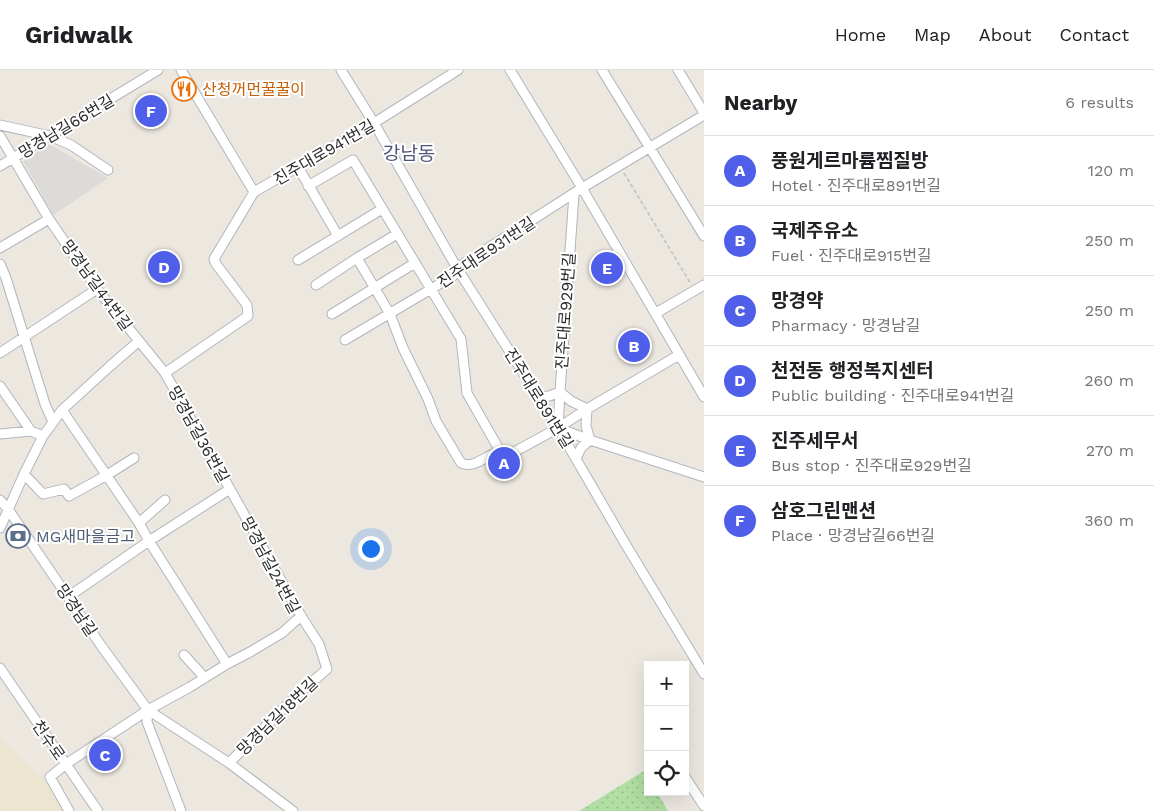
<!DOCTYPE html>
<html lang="en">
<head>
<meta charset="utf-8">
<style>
	body { margin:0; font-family:"Work Sans","Noto Sans KR",sans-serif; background:#f6f6f6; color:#202124 }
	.controls { position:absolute; right:15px; bottom:15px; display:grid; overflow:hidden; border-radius:0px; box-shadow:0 5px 20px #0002 }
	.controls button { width:45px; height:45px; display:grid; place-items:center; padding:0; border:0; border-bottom:1px solid #e0e0e0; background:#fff; color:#202124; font:25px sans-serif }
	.you { position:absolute; left:370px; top:478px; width:18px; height:18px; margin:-12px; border:4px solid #fff; border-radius:50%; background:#1a73e8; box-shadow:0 0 0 8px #1a73e833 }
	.badge { display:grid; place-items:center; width:32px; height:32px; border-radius:50%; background:#505fea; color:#fff; font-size:16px; font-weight:700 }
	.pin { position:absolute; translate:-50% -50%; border:2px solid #fff; box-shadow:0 1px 5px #0006 }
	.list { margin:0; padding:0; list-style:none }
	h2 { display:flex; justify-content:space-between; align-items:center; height:65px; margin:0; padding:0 20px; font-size:21px }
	h2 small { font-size:16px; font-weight:400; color:#757577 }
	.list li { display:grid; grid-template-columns:32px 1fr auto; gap:15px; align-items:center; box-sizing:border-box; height:70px; padding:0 20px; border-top:1px solid #e0e0e0 }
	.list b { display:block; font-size:19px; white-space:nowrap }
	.list p { margin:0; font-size:16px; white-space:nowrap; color:#757577 }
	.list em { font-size:16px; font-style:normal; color:#757577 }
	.icon { flex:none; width:28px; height:28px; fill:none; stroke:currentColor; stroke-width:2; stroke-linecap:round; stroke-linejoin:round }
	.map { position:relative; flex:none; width:704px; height:741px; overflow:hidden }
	header { display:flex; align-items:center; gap:30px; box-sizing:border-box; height:70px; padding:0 25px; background:#fff; border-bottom:1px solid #e0e0e0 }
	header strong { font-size:24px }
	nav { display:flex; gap:28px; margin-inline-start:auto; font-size:18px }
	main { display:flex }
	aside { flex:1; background:#fff }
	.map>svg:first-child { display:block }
	.education { fill:#ece6d1 }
	.green { fill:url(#green-dots) }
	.plaza { fill:#dddbd7 }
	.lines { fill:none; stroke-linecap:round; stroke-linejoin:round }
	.minor-casing { stroke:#b3b5be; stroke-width:11 }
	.path { stroke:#c8c8c8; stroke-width:2; stroke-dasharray:4 2.5; stroke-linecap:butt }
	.minor { stroke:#fff; stroke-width:9 }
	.labels { text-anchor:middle; stroke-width:4; stroke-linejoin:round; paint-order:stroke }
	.food-label { font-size:16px; fill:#c56008; stroke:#fff; text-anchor:start }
	.street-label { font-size:16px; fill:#2c2c2c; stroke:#fff }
	.service-label { font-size:16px; fill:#4e5e75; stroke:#fff; text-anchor:start }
	.quarter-label { font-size:19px; fill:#505479; stroke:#fff }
</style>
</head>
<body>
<header>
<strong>Gridwalk</strong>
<nav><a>Home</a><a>Map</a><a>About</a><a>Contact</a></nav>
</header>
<main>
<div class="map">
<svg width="704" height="741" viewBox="0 0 704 741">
	<defs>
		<pattern id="green-dots" width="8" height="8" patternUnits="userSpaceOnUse" patternTransform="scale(1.25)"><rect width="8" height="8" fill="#b1dea2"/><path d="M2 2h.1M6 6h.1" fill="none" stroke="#98bf8c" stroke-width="1.8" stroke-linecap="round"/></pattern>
	</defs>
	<rect width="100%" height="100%" fill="#ece8e0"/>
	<!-- education -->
	<path class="education" d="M0,668l41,39 16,19 8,15h-65z"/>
	<!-- green -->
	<path class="green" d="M644,701l4,6v15h9l11,19h-89z"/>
	<!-- plaza -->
	<path class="plaza" d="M49,74l59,34 -55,37 -30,-54z"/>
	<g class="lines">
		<!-- minor casing -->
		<g class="minor-casing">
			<path id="minor" d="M181,0l73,122
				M341,0l33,53 83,145 101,160 68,117 78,129
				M510,0l72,118 122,209
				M602,0l102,166
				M678,0l26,43
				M0,55l50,11 21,9 37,25
				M0,66l49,83 48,70 68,84 136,243 18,28 8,25 -31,27 -67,67
				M0,96l158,-96
				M298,97l40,69
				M308,116l45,-26 108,179 6,54 37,65
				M0,178l49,-29
				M357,188l33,56 13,34 25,51 8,22 25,42c11,5 20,-3 30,-8l5,7 62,-34 29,-19 92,-54
				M298,190l84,-51
				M0,194l6,14 39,126 8,18
				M316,215l41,-27 40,-24
				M656,243l48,-28
				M332,244l83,-51
				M345,270l108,-64 4,-8 125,-80 122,-73
				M0,283l97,-64
				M165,303l83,-57 -1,-11 -31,-41 -2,-5 40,-67 120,-69 84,-53
				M0,316l31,45
				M539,327l10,-1 11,-4 11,9 16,8 -1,17 4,14 -9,8 -5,11
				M62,340l77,113 10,18 78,123
				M558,358l2,-36 14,-198
				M558,358l32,12 114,37
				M0,364l31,-3 12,5
				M24,404l19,20 21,-5 5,7 38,-21 27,-17
				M0,430l8,9 94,138 46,63 -82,54 -16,13 19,34
				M139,453l26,-23
				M0,458l24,-54 19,-38 19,-26 47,-43 30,-26
				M68,527l81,-56 81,-52
				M184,585l21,23
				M0,598l98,143
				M148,640l42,-23 37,-23 23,-12 32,-19 19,-17
				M148,640l81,53 64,48
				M148,640l-1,12 34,89
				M685,707l19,29"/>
		</g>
		<!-- path -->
		<path class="path" d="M624,103l67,111"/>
		<!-- minor -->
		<use href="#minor" class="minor"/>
	</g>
	<!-- icons -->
	<defs>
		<g id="restaurant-ring" transform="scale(1.25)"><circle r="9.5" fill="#fff" stroke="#e8710a" stroke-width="1.5"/><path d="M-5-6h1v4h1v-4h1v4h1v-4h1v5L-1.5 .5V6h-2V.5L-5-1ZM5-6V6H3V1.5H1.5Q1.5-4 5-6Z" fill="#e8710a"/></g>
		<g id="bank-ring" transform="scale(1.25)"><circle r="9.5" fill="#fff" stroke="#5c6f8a" stroke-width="1.5"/><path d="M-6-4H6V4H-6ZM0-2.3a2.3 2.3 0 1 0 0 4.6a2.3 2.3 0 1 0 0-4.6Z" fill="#5c6f8a"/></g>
	</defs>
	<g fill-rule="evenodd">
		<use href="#restaurant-ring" x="184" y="19"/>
		<use href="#bank-ring" x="18" y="466"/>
	</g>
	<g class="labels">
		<!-- food labels -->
		<g class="food-label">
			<text x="202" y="25">산청꺼먼꿀꿀이</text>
		</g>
		<!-- street labels -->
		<g class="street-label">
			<text transform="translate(66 56) rotate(-31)" y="6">망경남길66번길</text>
			<text transform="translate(324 82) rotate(-30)" y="6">진주대로941번길</text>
			<text transform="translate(486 182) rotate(-34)" y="6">진주대로931번길</text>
			<text transform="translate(97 215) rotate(54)" y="6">망경남길44번길</text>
			<text transform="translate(565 241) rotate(-86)" y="6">진주대로929번길</text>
			<text transform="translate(539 328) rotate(58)" y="6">진주대로891번길</text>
			<text transform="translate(199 364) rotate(61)" y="6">망경남길36번길</text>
			<text transform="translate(271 495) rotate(62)" y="6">망경남길24번길</text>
			<text transform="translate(77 540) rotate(56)" y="6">망경남길</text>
			<text transform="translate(277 646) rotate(-44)" y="6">망경남길18번길</text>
			<text transform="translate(49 670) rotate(55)" y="6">천수로</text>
		</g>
		<!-- service labels -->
		<g class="service-label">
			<text x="36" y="472">MG새마을금고</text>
		</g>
		<!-- quarter labels -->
		<g class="quarter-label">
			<text x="409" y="90">강남동</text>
		</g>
	</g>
</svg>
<div class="controls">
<button>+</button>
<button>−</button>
<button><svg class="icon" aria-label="locate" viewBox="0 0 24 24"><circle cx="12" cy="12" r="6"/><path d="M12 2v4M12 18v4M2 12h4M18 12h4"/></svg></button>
</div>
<div class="you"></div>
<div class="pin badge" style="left:504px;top:393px">A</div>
<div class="pin badge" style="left:634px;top:276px">B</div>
<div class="pin badge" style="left:105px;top:685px">C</div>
<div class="pin badge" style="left:164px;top:197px">D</div>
<div class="pin badge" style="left:607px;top:198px">E</div>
<div class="pin badge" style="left:151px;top:41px">F</div>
</div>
<aside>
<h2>Nearby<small>6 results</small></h2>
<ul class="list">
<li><span class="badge">A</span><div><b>풍원게르마륨찜질방</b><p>Hotel · 진주대로891번길</p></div><em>120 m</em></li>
<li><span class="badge">B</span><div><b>국제주유소</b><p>Fuel · 진주대로915번길</p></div><em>250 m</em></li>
<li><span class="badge">C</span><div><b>망경약</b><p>Pharmacy · 망경남길</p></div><em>250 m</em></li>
<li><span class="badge">D</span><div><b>천전동 행정복지센터</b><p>Public building · 진주대로941번길</p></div><em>260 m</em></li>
<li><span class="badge">E</span><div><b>진주세무서</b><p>Bus stop · 진주대로929번길</p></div><em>270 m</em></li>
<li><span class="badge">F</span><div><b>삼호그린맨션</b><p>Place · 망경남길66번길</p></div><em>360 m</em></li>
</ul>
</aside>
</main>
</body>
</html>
